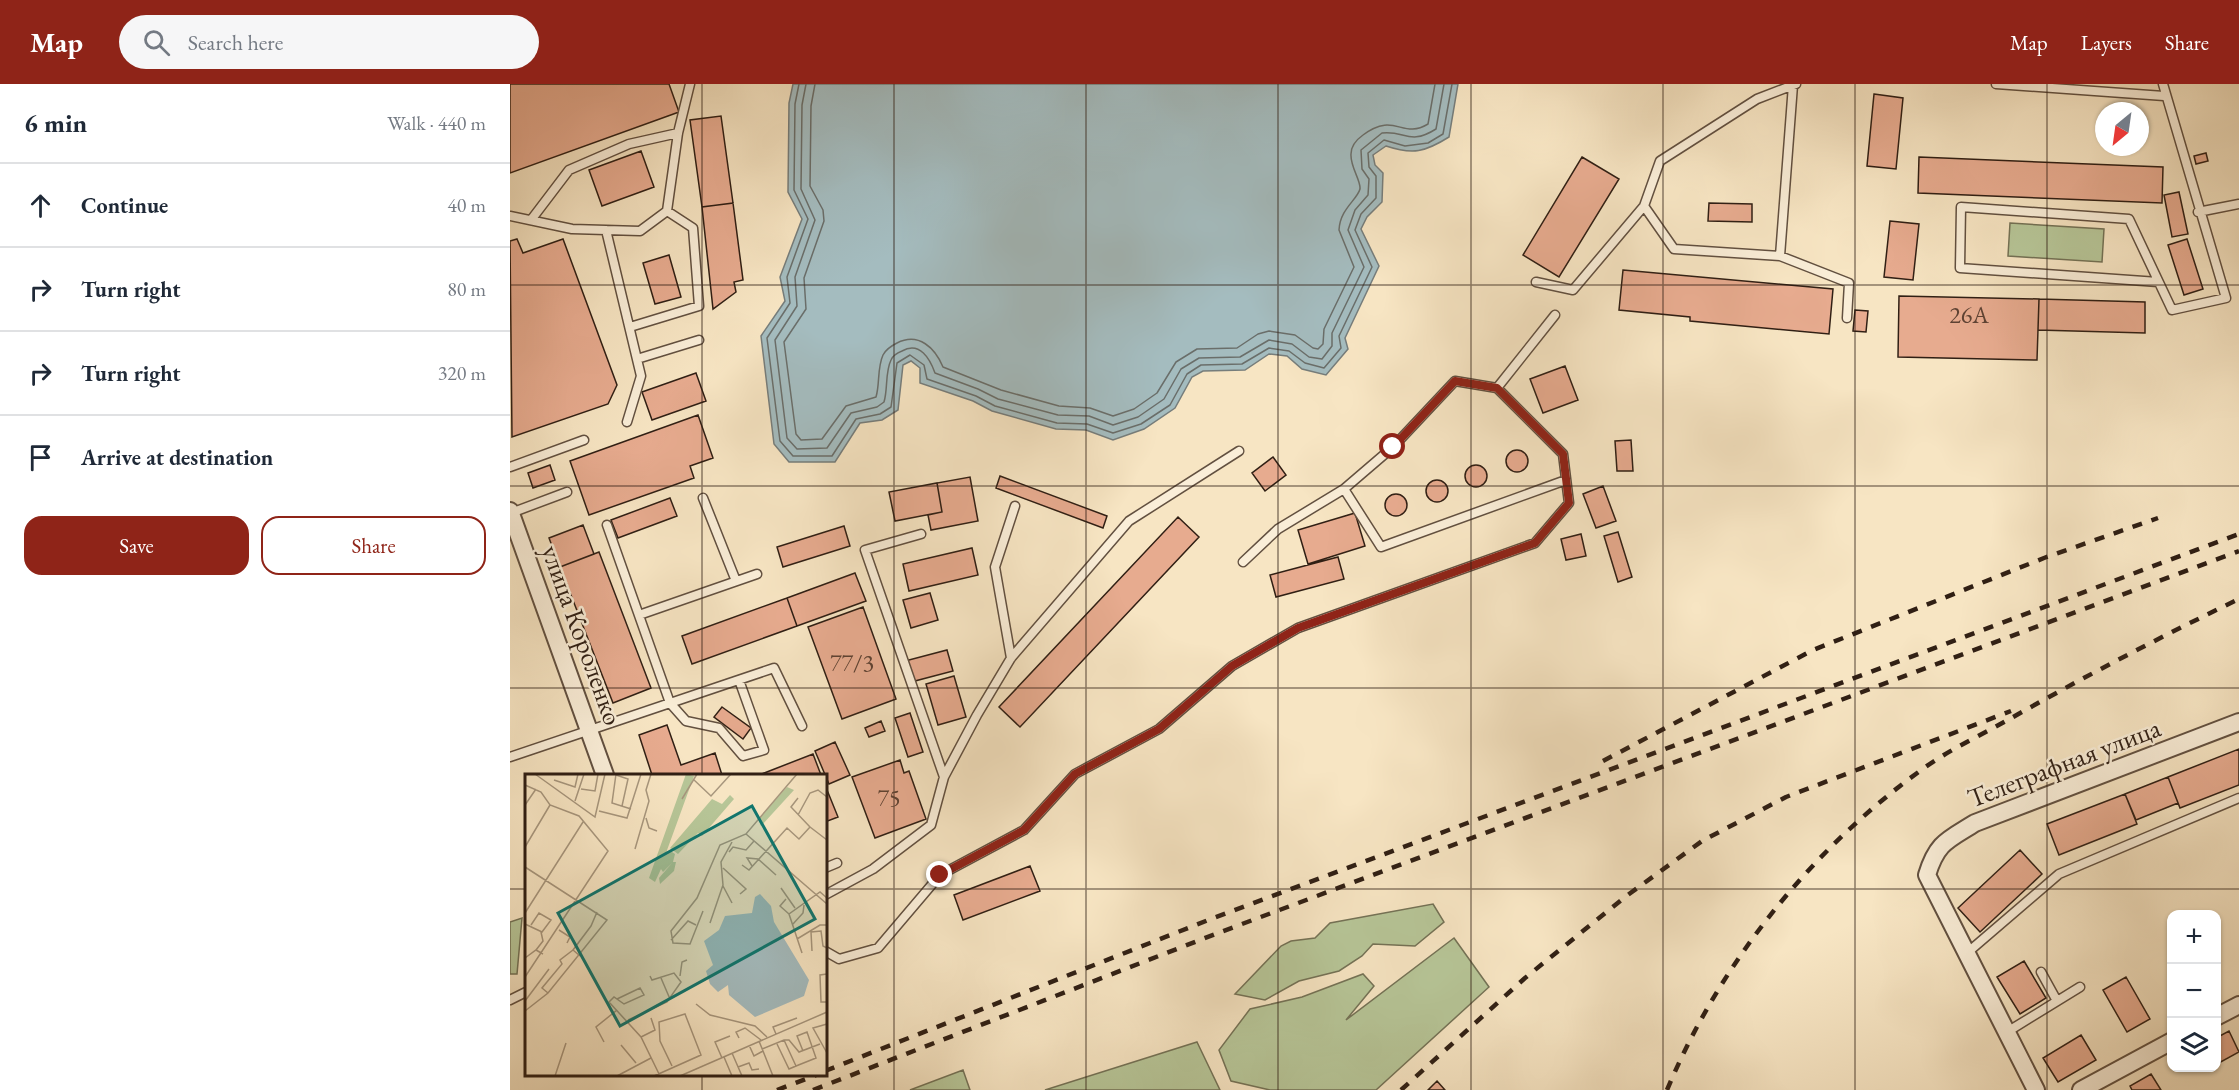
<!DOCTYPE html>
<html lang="en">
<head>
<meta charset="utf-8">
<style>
	body { margin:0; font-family:"EB Garamond",serif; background:#f6f6f7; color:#1f2937 }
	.controls { position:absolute; right:18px; bottom:18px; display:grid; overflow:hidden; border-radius:12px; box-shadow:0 2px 4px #0004 }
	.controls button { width:54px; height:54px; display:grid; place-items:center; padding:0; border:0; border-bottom:2px solid #e0e1e3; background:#fff; color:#1f2937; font:30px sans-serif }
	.compass { position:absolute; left:1585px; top:18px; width:54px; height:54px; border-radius:50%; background:#fff; box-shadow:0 2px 4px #0004; rotate:209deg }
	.stop { position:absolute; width:18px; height:18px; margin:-14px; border:4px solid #8f2418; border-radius:50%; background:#fff }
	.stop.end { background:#8f2418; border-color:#fff; box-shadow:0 2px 6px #0008 }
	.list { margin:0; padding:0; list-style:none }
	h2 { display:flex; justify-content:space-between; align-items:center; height:78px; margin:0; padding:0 24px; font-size:26px }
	h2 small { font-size:20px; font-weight:400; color:#747a83 }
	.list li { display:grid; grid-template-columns:39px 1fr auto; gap:18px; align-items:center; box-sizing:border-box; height:84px; padding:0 24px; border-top:2px solid #e0e1e3 }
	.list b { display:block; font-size:22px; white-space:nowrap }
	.list em { font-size:20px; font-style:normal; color:#747a83 }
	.actions { display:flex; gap:12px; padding:18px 24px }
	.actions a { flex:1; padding:14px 0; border:2px solid #8f2418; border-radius:18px; text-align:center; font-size:21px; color:#8f2418 }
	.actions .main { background:#8f2418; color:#fff }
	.icon { flex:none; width:33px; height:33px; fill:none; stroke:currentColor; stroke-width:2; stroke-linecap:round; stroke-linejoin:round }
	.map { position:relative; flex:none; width:1729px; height:1006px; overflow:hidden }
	header { display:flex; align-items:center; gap:36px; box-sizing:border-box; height:84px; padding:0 30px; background:#8f2418; color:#fff }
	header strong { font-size:28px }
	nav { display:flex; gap:33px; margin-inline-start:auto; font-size:21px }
	.search { width:420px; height:54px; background:#f6f6f7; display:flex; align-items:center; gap:15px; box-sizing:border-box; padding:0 21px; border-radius:33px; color:#747a83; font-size:22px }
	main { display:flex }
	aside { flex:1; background:#fff }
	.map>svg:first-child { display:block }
	.green { fill:#b7c698; stroke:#747256; stroke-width:1.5 }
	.water { fill:#a4bcbf; stroke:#767d7b; stroke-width:1.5 }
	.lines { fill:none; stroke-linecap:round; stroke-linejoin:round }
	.shore { stroke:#6a6e6a; stroke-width:1.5 }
	.building { fill:#e7ab8f; stroke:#301f14; stroke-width:1.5 }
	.lane-casing { stroke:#625040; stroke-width:11 }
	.street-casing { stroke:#625040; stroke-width:20 }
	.lane { stroke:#faeed8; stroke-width:8 }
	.street { stroke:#faeed8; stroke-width:16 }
	.rail { stroke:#301f14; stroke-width:4.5; stroke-dasharray:10 10; stroke-linecap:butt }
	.route { stroke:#8f2418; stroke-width:8 }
	.grid { fill:none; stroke:#301f14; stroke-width:1.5; stroke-opacity:0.55 }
	.labels { text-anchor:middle; stroke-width:5; stroke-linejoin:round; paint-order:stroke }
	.number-label { font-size:24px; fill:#5e4233 }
	.street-label { font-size:27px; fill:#301f14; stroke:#faeed8 }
	.inset-road { fill:none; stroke:#a7967d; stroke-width:1.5 }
	.view { fill:#0f766e; fill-opacity:0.15; stroke:#0f766e; stroke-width:3 }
	.inset-edge { fill:none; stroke:#301f14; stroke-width:3 }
</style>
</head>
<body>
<header>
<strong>Map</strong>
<div class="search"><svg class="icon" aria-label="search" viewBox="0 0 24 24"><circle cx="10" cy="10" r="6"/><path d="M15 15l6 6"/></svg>Search here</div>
<nav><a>Map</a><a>Layers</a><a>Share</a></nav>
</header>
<main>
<aside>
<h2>6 min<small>Walk · 440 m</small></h2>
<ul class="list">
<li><svg class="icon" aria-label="ahead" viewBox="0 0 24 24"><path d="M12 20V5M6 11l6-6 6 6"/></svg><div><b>Continue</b></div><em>40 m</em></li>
<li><svg class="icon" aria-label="right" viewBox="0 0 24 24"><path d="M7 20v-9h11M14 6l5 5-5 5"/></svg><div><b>Turn right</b></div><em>80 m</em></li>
<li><svg class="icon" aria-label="right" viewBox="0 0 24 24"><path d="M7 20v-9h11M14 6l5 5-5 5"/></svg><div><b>Turn right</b></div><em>320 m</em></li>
<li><svg class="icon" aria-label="arrive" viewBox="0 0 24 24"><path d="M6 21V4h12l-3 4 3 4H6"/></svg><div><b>Arrive at destination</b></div></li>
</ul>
<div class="actions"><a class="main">Save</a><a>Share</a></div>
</aside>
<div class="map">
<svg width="1729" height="1006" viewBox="0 0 1729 1006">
	<rect width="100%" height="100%" fill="#f7e5c3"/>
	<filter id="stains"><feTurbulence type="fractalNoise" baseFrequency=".00333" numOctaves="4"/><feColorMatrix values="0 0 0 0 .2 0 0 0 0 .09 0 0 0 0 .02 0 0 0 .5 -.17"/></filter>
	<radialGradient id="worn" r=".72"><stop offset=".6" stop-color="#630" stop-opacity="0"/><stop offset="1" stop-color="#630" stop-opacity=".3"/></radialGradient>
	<!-- green -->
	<path class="green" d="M1500,139l94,6 -2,33 -94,-6z
		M923,820l11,18 -29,24 -42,-2 -11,12 -23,15 -40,10 -34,19 -30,-6 46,-48 10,-5 24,-3 15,-15z
		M12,834l-5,56h-7v-52z
		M944,854l35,49 -113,103h-106l-39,-9 -12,-31 31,-41 52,-12 61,-23 11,12 -28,34z
		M687,958l23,48h-175z
		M453,986l7,20h-60z"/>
	<!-- water -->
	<path class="water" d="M283,0h665l-9,53c-24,15 -36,18 -63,9l-13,9 2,10 8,8 -1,29 -15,15 -6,12 18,37 -34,72 3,11 -22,26 -24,-6 -15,-13 -18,-2 -24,16 -42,1 -11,6 -17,31 -31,21 -31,11 -27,-10 -30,-1 -64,-18 -19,-10 -53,-18v-15l-9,-7 -8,4 -5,45 -16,10 -22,3 -25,39h-46l-15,-18 -13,-108 24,-35 -5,-24 22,-58 -14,-27 1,-89z"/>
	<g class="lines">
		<!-- shore -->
		<path class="shore" d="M289,0l-4,20 -1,86 14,29 -21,58 3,26 -23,35 13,103 13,15h39l24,-37 24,-5 11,-7 6,-44 13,-8 14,10 3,14 49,17 19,10 62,17 30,1 26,9 28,-9 29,-19 17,-31 14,-9 41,-1 27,-16 20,3 16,12 19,5 17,-20 -2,-12 33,-69 -17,-37 6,-16 15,-16v-22l-7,-9 -1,-14 16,-13 21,6 23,-3 15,-9 9,-50
			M296,0l-4,21 -1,84 14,31 -20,57 2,29 -22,34 12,98 10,11 30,-1 24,-35 26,-6 7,-5c4,-13 1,-30 7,-42 2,-5 6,-7 11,-9 18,-10 28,8 33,22l43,16 20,10 60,16 31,1 24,9 25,-8 26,-18 17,-30 18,-11 41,-1 29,-17 23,4 17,13 13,2 10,-13v-13l32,-66 -16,-37 7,-20 13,-15 1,-16 -7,-10 -1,-19 21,-17c23,-3 27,13 54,-4l8,-45
			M305,0l-4,22 -1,80 13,24 1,11 -20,57 2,31 -22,33 12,92 5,6 21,-1 24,-33 30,-9c4,-13 1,-29 7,-42 3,-6 8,-9 14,-12 22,-11 38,5 46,24l58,23 58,16 31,2 23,8 21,-7 23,-16 19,-31 21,-13 40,-1 21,-14 11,-3 26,4 18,13 5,1 5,-5 1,-15 30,-62 -15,-37c1,-21 18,-30 21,-41 1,-9 -10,-22 -9,-35 0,-8 5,-14 12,-19 32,-24 39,5 65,-11l7,-40"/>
	</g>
	<!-- building -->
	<path class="building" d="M0,0h159l10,28 -169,61z
		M1364,10l29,4 -7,71 -29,-3z
		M211,32l12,87 -31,4 -12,-87z
		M131,67l13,36 -52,19 -13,-36z
		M1696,69l2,8 -12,3 -2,-8z
		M1072,73l37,22 -60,98 -36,-22z
		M1409,73l244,10 -1,36 -244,-10z
		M1669,108l9,42 -16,3 -8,-42z
		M223,119l10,77 -9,2 2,10 -23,17 -11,-102z
		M1199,119l43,1v18l-44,-1z
		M1380,137l29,3 -6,56 -29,-3z
		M7,155l6,14 40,-14 54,146 -9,19 -96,33 -2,-196z
		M1677,155l16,50 -19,6 -16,-50z
		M159,171l12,42 -26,7 -12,-41z
		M1113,186l210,19 -4,45 -139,-13v-4l-71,-7z
		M1389,212l140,3 -2,61 -139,-3z
		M1529,215l106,3v31l-107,-3z
		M1345,226l13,1 -2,21 -13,-1z
		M1055,282l13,34 -35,13 -13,-34z
		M186,289l10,28 -54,19 -10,-28z
		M188,331l15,43 -23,8 4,12 -105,37 -19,-54z
		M1121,356l2,31h-16l-2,-30z
		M996 377a11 11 0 1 1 22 0a11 11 0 1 1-22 0Z
		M763,373l13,18 -21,16 -13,-18z
		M955 392a11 11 0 1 1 22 0a11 11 0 1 1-22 0Z
		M40,381l5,15 -22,8 -5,-15z
		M490,392l107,40 -4,12 -107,-40z
		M460,393l8,44 -47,9 -3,-15 14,-3 -5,-29z
		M916 407a11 11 0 1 1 22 0a11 11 0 1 1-22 0Z
		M427,399l5,29 -47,9 -6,-29z
		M1093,402l13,35 -20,7 -13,-34z
		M875 421a11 11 0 1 1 22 0a11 11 0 1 1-22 0Z
		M160,414l7,18 -59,22 -7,-18z
		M845,429l10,33 -57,18 -10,-34z
		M668,433l21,20 -179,190 -21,-20z
		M73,441l11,29 -34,13 -11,-29z
		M334,442l6,20 -67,21 -6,-20z
		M1108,448l14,45 -14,5 -14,-46z
		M1071,450l5,22 -20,4 -5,-21z
		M462,464l6,27 -69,16 -6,-27z
		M89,468l52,136 -38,15 -53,-136z
		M828,473l6,22 -68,18 -6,-22z
		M345,489l11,28 -69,25 -10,-28z
		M420,509l8,27 -27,8 -8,-28z
		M277,514l10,28 -105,38 -10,-28z
		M353,523l33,92 -54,20 -34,-92z
		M437,566l6,21 -42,11 -6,-21z
		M444,592l12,41 -28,8 -12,-41z
		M212,623l29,21 -8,11 -29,-22z
		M400,629l13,39 -15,5 -13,-39z
		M371,637l4,10 -16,6 -4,-9z
		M157,641l14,40 34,-12 7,22h-70l-13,-40z
		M325,658l15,33 -21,9 -14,-33z
		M1729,665v36l-59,23 -12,-31z
		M303,670l8,21h-62z
		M390,676l4,13 5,-2 17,48 -51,19 -23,-61z
		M1658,693l10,26 -42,17 -11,-26z
		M315,701l13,32 -13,5z
		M1615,710l12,30 -78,31 -12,-31z
		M1510,766l22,24 -62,58 -22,-24z
		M520,782l10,25 -77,29 -9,-25z
		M1514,877l22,37 -26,16 -23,-37z
		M1616,893l24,42 -23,13 -24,-42z
		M1719,947l10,21 -22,12 -1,-26z
		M1571,951l15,25 -38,22 -15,-24z
		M1641,990l10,16h-29l-2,-4z
		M927,997l8,9h-17z"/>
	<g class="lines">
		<!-- lane casing -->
		<g class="lane-casing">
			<path id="lane" d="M1286,0l-39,15 -97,62 -16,45 30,43 106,7 69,27 -2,35
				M1486,0l168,12
				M1688,128l41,-8
				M0,132l62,13 68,2 27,-20 11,-78 12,-49
				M21,136l38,-50 60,-26 49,-11
				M96,146l35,146 -14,46
				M1270,172l13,-171
				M1026,198l37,8 71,-84
				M1648,198l-198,-14 1,-61 168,12 43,91 54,-12 -63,-214
				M120,243l69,-21 -6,-78 -26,-17
				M127,275l62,-19
				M987,304l58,-73
				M0,383l74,-27
				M834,405l37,58 185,-67
				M193,414l33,83
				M1,429l56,-21
				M97,441l63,178 16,18 33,7 24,28 21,-6 -25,-70
				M411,450l-56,16 79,227
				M129,531l118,-41
				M501,574l-16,-91 20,-61
				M0,673l264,-89 28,58
				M315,784l12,-5
				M315,811l48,-26 58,-44 13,-48 33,-62 34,-57 118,-137 110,-70
				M315,867l14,8 39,-11 62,-73 84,-45 51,-56 84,-45 73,-63 66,-38 237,-85 34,-40 -6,-49 -66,-66 -42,-7 -62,66 -49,42 -66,40 -35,33
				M1457,869l92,-79 180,-76
				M1531,888l16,29
				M0,916l16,-8
				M1497,948l73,-45"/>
		</g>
		<!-- street casing -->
		<g class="street-casing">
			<path id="street" d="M0,427l95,264
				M1706,933l23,-12
				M1526,1006l-109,-215c10,-33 21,-35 48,-52l264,-101
				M1571,1006l91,-49"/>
		</g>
		<!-- lane -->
		<use href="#lane" class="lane"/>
		<!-- street -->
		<use href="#street" class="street"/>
		<!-- rail -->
		<path class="rail" d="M1093,677l210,-111 231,-92 114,-40
			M315,987l386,-152 1028,-385
			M267,1006l42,-16
			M303,1006l405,-157 1021,-382
			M891,1006l124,-112 100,-81 77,-56 84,-44 225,-86
			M1157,1006c53,-127 144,-241 257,-322 25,-18 55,-32 82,-47 76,-43 154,-84 233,-122"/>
	</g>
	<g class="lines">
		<!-- route -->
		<path class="route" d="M430,791l84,-45 51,-56 84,-45 73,-63 66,-38 237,-85 34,-40 -6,-49 -66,-66 -42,-7 -62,66"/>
	</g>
	<!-- grid -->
	<path class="grid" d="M192,0v691M384,0v1006M576,0v1006M768,0v1006M961,0v1006M1153,0v1006M1345,0v1006M1537,0v1006M0,201h1729M0,402h1729M0,604h1729M0,805h16M315,805h1414M192,990v16"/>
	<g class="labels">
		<!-- number labels -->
		<g class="number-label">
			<text x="1459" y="239">26А</text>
			<text x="342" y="587">77/3</text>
			<text x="379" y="722">75</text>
		</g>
		<!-- street labels -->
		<g class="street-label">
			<text transform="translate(72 551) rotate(70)" y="9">улица Короленко</text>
			<text transform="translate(1554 679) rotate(-21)" y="9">Телеграфная улица</text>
		</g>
	</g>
	<!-- overview -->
	<g transform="translate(15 690)">
		<rect width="302" height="302" fill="#f7e5c3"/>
		<path d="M161,0l8,2 -28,77 6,-1 3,2 -2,8h3l-2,9 -14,13 -1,-6 13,-15 -9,9 -2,-3 -6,13 -6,-4zM262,13l7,3 -33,36 -3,-7zM205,21l4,4 -32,37 -4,-3 -20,21 -8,-6 42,-49 10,5z" fill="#b7c698"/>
		<path d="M235,120l11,12 3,16 35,58 -5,16 -49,21 -26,-22 -1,-10 -10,7 -8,-8 -4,-13 7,-6 -9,-24 15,-11 6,-14 27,-3 3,-16z" fill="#a4bcbf"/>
		<path class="inset-road" d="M10,0l60,43 10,-43M91,0l-4,29 19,6M91,1l12,4 -6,27M168,5l18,17 20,-22M29,6l21,7 3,-13M0,11l16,7 9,13 29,11 29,35 -83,126M56,15l14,2 3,-17M157,25l15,-25M50,27l9,-27M0,31l11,-16M74,37l28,7 14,-44M273,41l12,-22 8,-3 9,7M121,44l3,10 8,3M285,53l17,13M221,60l81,70M0,73l25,-42M110,75l14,-48 -3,-11 5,-16M204,78l4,-5 13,3 8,-9M217,91l7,5 38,-42 12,11 11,-12 -19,-20 7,-9M227,92l-5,-8 11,1 18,16M0,93l82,53 -59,73 -23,18M198,94l23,21 -6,5M198,112l9,17M256,114l14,20M261,125l-6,7 9,8M178,137l-13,33 -17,-1 -2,-12 26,-33 23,-53 26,-11 51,-60M0,139l58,-91M185,149l13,-38 -2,-23 11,-20M0,150l17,8 9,-12 -12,-7 -8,12M268,150l10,-11 1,-8M34,156l11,7 -3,6M272,165l23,-14h7M146,166l17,-19 8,4M11,176l7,-9 -2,-9M287,177l-1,-19 10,-1 2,15 4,2M277,179l-13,-39 31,-22 7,6M55,182l-7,-6 18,-24 6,-14M0,184l11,-8 7,4M302,200l-7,1 1,27h6M155,202l2,-14 5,-2M136,204l9,21M23,219l-6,-5 20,-24 -2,-4 13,-10M92,225l23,-11 4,7 -20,9 -10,-7 -5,5 32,35 19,39M0,227l24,-32M171,230l14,11 45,11 12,11M103,246l39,-18 14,-20 -7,-9 -22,7 -2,-4M302,250l-14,4 14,25M251,260l-3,-7 24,-9M116,263l14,-7 -4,-12M214,264l-3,-6 9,-4 16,12M234,267l14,35M79,268l-8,-15 21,-17M252,270l12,25 7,-3 -12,-26M96,271l15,18M224,271l5,11 9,-5M237,275l22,-9h5l10,12 21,-8M207,279l10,23M199,283l8,19M197,284l-7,-16 15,-6M271,292l20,-8 -9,-26 -10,4 6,15M213,293l11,-4 3,7 7,-1M30,302l11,-33M92,302l34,-18M129,302l47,-21 -16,-41 -26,8 1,19 12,25M155,302l147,-64"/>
		<path class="view" d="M227,32l63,113 -195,107 -62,-113z"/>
		<rect width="302" height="302" class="inset-edge"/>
	</g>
	<rect width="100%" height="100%" filter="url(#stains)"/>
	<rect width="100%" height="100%" fill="url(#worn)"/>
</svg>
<div class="controls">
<button>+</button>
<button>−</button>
<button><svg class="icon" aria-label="layers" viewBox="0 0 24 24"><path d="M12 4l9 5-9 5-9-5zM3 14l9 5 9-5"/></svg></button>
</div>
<svg class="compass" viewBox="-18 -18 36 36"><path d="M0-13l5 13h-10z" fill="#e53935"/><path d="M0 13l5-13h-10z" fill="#747a83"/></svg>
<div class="stop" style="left:883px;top:363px"></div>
<div class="stop end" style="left:430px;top:791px"></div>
</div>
</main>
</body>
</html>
